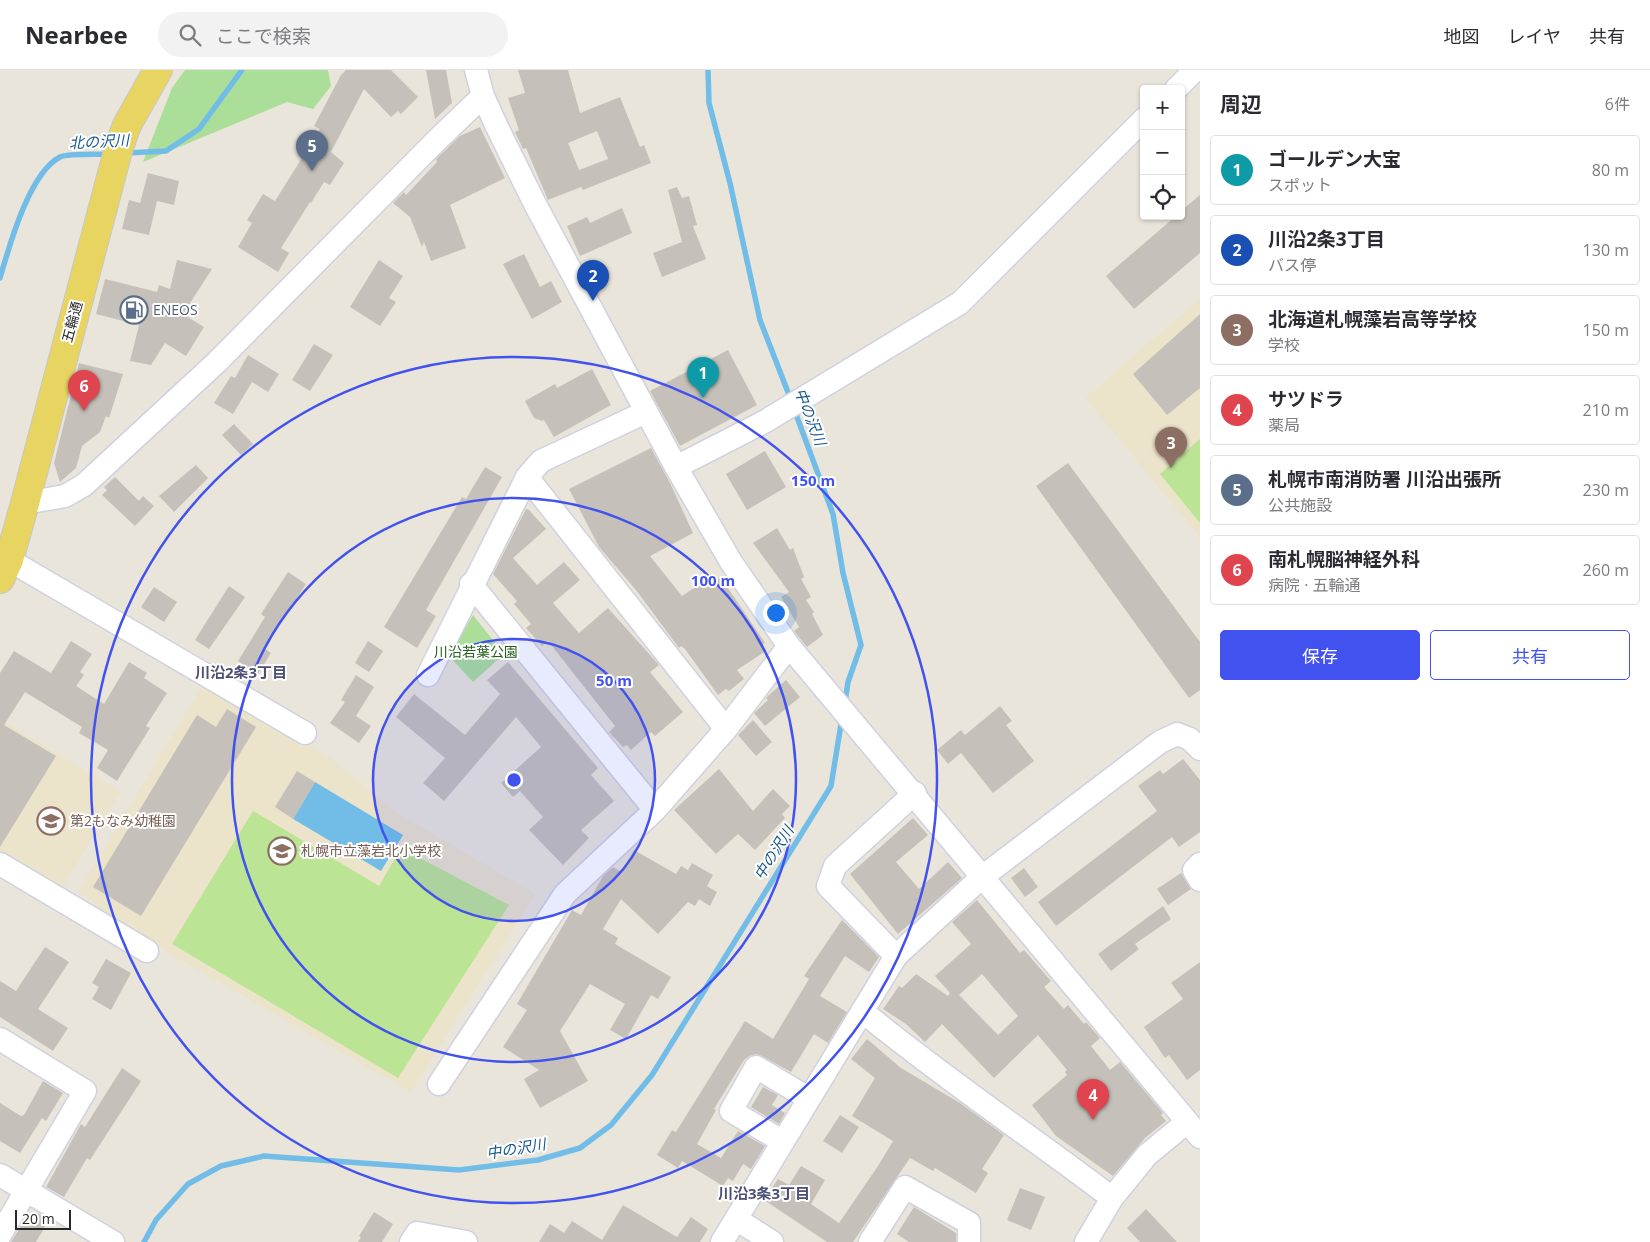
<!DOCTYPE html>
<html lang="ja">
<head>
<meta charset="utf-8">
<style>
	body { margin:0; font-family:"Open Sans","Noto Sans JP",sans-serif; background:#f2f2f3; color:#2b2b33 }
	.controls { position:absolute; right:15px; top:15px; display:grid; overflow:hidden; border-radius:5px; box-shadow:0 1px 4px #0004 }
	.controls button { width:45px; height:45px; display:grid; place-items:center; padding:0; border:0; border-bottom:1px solid #e1e1e2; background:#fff; color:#2b2b33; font:25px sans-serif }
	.scale { position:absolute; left:15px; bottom:12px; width:56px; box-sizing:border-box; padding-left:5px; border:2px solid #282828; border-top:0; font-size:14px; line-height:18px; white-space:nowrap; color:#282828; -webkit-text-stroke:4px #fff; paint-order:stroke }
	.you { position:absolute; left:775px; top:542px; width:18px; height:18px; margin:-12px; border:4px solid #fff; border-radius:50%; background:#1a73e8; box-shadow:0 0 0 8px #1a73e833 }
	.badge { display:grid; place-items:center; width:32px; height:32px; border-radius:50%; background:#4252ef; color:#fff; font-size:16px; font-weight:700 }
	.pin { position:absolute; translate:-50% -41px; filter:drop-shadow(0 1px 2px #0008) }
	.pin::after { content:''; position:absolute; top:26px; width:18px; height:15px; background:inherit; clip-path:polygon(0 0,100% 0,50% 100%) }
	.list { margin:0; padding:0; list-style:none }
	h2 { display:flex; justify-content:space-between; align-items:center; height:65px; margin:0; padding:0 20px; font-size:21px }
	h2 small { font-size:16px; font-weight:400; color:#7c7c81 }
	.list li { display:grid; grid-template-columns:32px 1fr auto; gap:15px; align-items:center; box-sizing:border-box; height:70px; margin:0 10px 10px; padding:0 10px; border:1px solid #e1e1e2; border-radius:5px }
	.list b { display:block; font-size:19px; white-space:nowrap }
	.list p { margin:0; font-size:16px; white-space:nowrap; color:#7c7c81 }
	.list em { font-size:16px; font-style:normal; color:#7c7c81 }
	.actions { display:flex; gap:10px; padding:15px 20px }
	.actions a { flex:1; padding:11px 0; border:1px solid #4252ef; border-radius:5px; text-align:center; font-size:18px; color:#4252ef }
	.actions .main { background:#4252ef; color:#fff }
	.icon { flex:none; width:28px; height:28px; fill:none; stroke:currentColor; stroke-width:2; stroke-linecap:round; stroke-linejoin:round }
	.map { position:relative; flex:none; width:1200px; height:1172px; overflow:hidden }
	header { display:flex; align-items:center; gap:30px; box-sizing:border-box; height:70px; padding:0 25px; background:#fff; border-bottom:1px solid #e1e1e2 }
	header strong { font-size:24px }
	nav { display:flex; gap:28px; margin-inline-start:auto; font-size:18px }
	.search { width:350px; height:45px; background:#f2f2f3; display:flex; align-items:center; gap:12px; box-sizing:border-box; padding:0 18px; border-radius:28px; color:#7c7c81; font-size:19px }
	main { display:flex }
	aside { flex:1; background:#fff }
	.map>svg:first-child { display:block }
	.education { fill:#ebe3ca }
	.green { fill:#aade99 }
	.pitch { fill:#bbe495 }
	.water { fill:#72bde7 }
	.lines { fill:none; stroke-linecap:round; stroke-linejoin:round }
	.stream { stroke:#72bde7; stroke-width:5.5 }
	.building { fill:#c5c1ba; fill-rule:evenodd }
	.minor-casing { stroke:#d0d1e0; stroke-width:25 }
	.major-casing { stroke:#c7c7c7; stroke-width:30 }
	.minor { stroke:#fff; stroke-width:22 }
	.major { stroke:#e8d561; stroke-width:28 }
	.ring { fill:none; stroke:#4252ef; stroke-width:2.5 }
	.labels { text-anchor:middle; stroke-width:4; stroke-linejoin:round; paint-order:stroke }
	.service-label { font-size:14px; fill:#4e5e75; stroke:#fff; text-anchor:start }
	.street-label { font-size:14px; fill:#282828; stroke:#fff }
	.park-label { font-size:14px; fill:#25601d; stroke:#fff }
	.education-label { font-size:14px; fill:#785e54; stroke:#fff; text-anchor:start }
	.water-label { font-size:15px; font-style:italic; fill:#15598f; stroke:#fff }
	.neighbourhood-label { font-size:15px; font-weight:bold; fill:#4b4f75; stroke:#fff }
	.centre { fill:#4252ef; stroke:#fff; stroke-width:2.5 }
	.ring-label { font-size:15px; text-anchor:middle; font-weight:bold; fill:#4252ef; stroke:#fff; stroke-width:4; stroke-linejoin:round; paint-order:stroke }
</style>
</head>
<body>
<header>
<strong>Nearbee</strong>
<div class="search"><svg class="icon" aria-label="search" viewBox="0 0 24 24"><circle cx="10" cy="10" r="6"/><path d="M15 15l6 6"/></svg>ここで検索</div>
<nav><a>地図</a><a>レイヤ</a><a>共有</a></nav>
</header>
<main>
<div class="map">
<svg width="1200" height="1172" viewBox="0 0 1200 1172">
	<rect width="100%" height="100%" fill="#eae5da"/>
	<!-- education -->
	<path class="education" d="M1200,229v238l-115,-139z
		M207,608l126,82 58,49 144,85 -124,198 -250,-143 -83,-57z
		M0,649l121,73 -60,97 -61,-38z"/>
	<!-- green -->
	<path class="green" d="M185,0h143l3,16 -18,23 -26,-7 -144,60 29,-74z
		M473,545l31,39 -31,28 -24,-26z"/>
	<!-- pitch -->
	<path class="pitch" d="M1200,369v84l-40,-49z
		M253,741l126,75 22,-38 108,57 -111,173 -226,-134z"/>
	<!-- water -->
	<path class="water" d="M315,712l88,53 -22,36 -88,-52z"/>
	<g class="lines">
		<!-- stream -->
		<path class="stream" d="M708,0l1,33 21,80 30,137 31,80
			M126,83l40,-2 33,-22 43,-59
			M0,208c9,-31 29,-105 60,-121 9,-4 38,-2 50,-3
			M794,339l39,105 10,59 18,72 -13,37 -3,20
			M144,1172l12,-22 32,-36 33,-18 43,-10 195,14 79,-10 42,-12 31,-23 41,-50 179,-289 11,-68"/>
	</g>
	<!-- building -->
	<path class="building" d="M346,0h45l27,27 -17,17 -3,-3 -7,6 -27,-28 -33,63 13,11 -14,22 -6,-3 -13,21 -1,-1 -29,46 8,5 -11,19 -40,-25 14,-24 -5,-3 16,-26 12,7 45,-72 -6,-3 27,-51z
		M426,0h20l6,33 -17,16z
		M518,0h50l12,43 40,-16 20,50 4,-2 7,18 -68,27 -2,-3 -33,13 -22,-52 -3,1 -8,-17 4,-2 -11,-32 17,-5zM597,61l11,28 -29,11 -11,-27z
		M480,57l25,51 -55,27 16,43 -35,13 -7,-19 -2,5 -12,-30 -17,-14 11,-11 2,3 31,-33 -1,-3 24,-23z
		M148,103l31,8 -5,24 -17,-4 -8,34 -27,-6 7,-29 11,3z
		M677,117l5,11 7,-2 8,29 -4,1 13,33 -44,18 -9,-24 29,-11 -14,-52z
		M1200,125v58l-66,56 -28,-33 70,-60h5v-5z
		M622,138l10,25 -52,23 -13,-30 20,-9 3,6z
		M524,184l16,33 11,-6 11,21 -30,17 -29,-55z
		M177,190l35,9 -29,45 21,13 -18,29 -21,-13 -14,22 -21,-4 9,-36 -43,-11 9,-35 52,13 2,-7 11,4z
		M379,190l24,16 -14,22 7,4 -16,24 -30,-19z
		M1200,244v74l-33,27 -34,-41z
		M314,274l19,11 -23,36 -18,-11z
		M728,280l29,55 -77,41 -30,-55z
		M248,285l31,19 -11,18 -16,-10 -19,32 -19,-11 17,-27 4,2z
		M79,293l44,11 -14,44 -3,-2 -6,16 -18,14 -6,22 -16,14 -6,-19z
		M592,299l19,36 -57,32 -10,-17 -2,1 -8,-3 -9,-17 30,-17 2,4z
		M234,354l19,20 -12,11 -19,-20z
		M651,378l19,35 23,50 -43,23 32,40 33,-22 4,5 2,-1 44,65 -3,2 4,6 -29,19 7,9 -15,12 -3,-2 -8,6 -33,-46 -4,-3 -2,2 -43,-58 -37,-43 -30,-58z
		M765,381l21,36 -39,23 -21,-36z
		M1068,393l132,179v48l-11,8 -153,-212z
		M196,395l12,13 -34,34 -15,-16z
		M485,397l17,10 -76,133 10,6 -19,32 -33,-21 78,-130 4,2z
		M115,407l24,24 4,-5 11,10 -19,20 -33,-31 5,-5 -3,-3z
		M526,439l3,1 17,19 -33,29 24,27 27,-23 16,18 -27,23 26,30 29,-25 51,57 -9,7 33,40 -28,24 -4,-4 -20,18 -4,-5 -4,2 -14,-15 6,-6 -67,-85 -6,5 -16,-18 5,-4 -17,-20 3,-3 -24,-27z
		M777,458l13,22 3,-2 11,29 -3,2 10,18 -5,3 8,12 -2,2 11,21 -16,12 -13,-16 5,-4 -18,-30 8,-5 -36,-49z
		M288,502l18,12 -42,64 7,5 -13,21 -20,-13 27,-44 -4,-3z
		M229,516l16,11 -36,52 -14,-9z
		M154,517l23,15 -13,20 -23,-15z
		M71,571l21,13 -12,18 4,3 -8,11 28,18 25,-42 18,11 -3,5 23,15 -21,33 4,2 -33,53 -20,-13 11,-18 -29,-17 3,-6 -57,-35 -21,33 52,31 -56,91v-174l14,-22 37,22z
		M368,571l15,10 -14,21 -14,-9z
		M508,592l90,106 -7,7 23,26 -33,29 8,8 -26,27 -34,-35 14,-13 -23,-26 -7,6 -12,-14 40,-36 -25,-30 -72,84 -21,-18 22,-25 -49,-41 18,-23 51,41 35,-41 -13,-14z
		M356,605l18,12 -18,29 15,10 -12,17 -29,-20 15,-21 -4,-2z
		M786,610l14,17 -35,29 -11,-13 14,-13 -2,-2 3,-3z
		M1000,636l12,15 -6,4 28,36 -41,32 -32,-40 -13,11 -11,-14 24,-20 4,5z
		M227,639l29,18 -115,189 -48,-29 104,-172 19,12z
		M753,650l19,22 -16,14 -18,-21z
		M1183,689l17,21v52l-21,15 -7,-10 -116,89 -18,-24 119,-91 -19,-25 22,-16 3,4z
		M719,699l34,42 20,-22 17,17 -8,8 3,4 -30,32 -17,-16 -22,20 -42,-44z
		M297,701l18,11 -22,37 -18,-12z
		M913,748l15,17 -32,27 23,27 29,-27 14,16 -64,56 -48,-60z
		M634,780l42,24 5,-8 7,4 4,-7 21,12 -6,11 10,6 -7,14 -11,-7 -4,7 -7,-4 -30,32 -37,-35 -18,30 15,9 -3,6 56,33 -13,22 -7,-4 -25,44 -16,-9 15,-26 -35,-20 -30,47 28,50 -48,27 -16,-29 15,-9 -36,-23 24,-37 -10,-6 55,-94 9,5 22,-39 10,-9 8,5z
		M1024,798l14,19 -13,10 -14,-19z
		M1181,803l10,16 -23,16 -11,-16z
		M977,830l43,53 4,-3 27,31 -7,6 20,22 4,-4 16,19 2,-2 14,16 -9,8 19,24 10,-8 43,51 -2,2 5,6 -21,17 -32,38 -57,-40 -24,-31 35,-30 -2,-3 2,-2 -29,-35 -44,43 -52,-54 -17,18 -19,-18 -23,-15 16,-23 3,2 14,-14 32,22 2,-3 -15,-17 36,-32 -19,-22zM982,904l36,42 -20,19 -39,-40z
		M1163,836l8,13 -36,25 4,5 -28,22 -13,-17z
		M842,850l37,37 -10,15 -24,-16 -25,40 27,16 -19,31 -14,-9 -23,38 -29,-16 -6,-2 -7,2 -5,4 -30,49 2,1 -19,34 24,14 17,-27 27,15 -14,23 -8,-5 -10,17 -5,-3 -5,8 -41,-25 -4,7 -21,-13 15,-25 4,2 69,-111 28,18 36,-60 -5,-3z
		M45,877l24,15 -31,47 30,19 -15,23 -53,-34v-36l16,10z
		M106,889l25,14 -20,37 -19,-11 7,-12 -7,-4z
		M1200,892v108l-13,10 -18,-25 -4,3 -21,-31 39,-28 -12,-16z
		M867,969l34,29 59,35 44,32 -22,34 6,4 -12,20 -41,-25 -2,3 -23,-13 -57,84h-26l-63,-42 14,-21 11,6 12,-19 24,14 -14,24 28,19 39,-57 15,-25 -41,-25 23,-38 -24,-19z
		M122,998l19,13 -51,79 -3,-2 -23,39 -18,-10 35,-63 4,3z
		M43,1011l20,12 -17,28 -4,-3 -22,35 -20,-12v-38l21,13 3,-1z
		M763,1017l15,8 -6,10 13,8 -6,11 -28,-17z
		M840,1045l19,12 -17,26 -19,-12z
		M1020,1118l25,9 -14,33 -24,-10z
		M623,1135l54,32 14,-20 17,12 -8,13h-161l11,-18 14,9 8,-12 30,19z
		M914,1137l42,26v9h-47l-12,-8z
		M1146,1139l31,33h-37l-13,-14z
		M36,1142l13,8 -13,22h-25l13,-21 5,3z
		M374,1142l19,12 -11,18h-24l3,-5 -2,-1z"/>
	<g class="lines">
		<!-- minor casing -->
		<g class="minor-casing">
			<path id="minor" d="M476,0l7,26 14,31 38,77 141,263 55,95 58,84 411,491
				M1176,19l19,-19
				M676,397l88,-45 196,-119 184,-184
				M527,407l199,252
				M25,433l40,-7 19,-11 133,-123 219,-221 47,-45
				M9,490l296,173
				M471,514l184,226
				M428,605l99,-198 14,-16 105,-49
				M0,794l147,87
				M1200,794l-6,6 6,10
				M896,886l-68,-70 7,-20 80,-73
				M862,941c80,66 167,124 250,187
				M0,969l85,52 -85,144
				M439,1014l126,-190 90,-84 71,-81 63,-83
				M782,1071l-51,-30 25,-44 52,31
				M0,1105l113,67
				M736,1149l36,23
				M411,1172l6,-9 49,9
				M722,1172l174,-286 86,-79 178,-135 17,-8 13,5 10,10
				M870,1172l35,-55 64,36v19
				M1086,1172l26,-44 35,-43 40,-33"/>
		</g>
		<!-- major casing -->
		<g class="major-casing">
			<path id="major" d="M0,509l9,-19 16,-57 94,-356 8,-22 31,-55"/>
		</g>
		<!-- minor -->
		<use href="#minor" class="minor"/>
		<!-- major -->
		<use href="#major" class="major"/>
	</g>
	<!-- distance rings -->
	<circle cx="514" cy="710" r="141" fill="#4252ef" fill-opacity=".12"/>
	<g class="ring">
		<circle cx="514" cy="710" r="141"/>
		<circle cx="514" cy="710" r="282"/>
		<circle cx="514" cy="710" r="423"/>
	</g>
	<!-- icons -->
	<defs>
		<g id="fuel-ring" transform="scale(1.4375)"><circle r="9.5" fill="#fff" stroke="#5c6f8a" stroke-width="1.5"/><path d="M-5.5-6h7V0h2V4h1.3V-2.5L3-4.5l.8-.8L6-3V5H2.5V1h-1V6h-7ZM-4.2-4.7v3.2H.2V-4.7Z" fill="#5c6f8a"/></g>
		<g id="school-ring" transform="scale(1.4375)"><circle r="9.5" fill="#fff" stroke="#8d6e63" stroke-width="1.5"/><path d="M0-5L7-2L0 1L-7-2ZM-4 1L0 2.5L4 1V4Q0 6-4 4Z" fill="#8d6e63"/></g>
	</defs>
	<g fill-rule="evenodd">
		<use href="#fuel-ring" x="134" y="240"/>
		<use href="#school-ring" x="51" y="751"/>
		<use href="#school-ring" x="282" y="781"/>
	</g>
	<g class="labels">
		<!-- service labels -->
		<g class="service-label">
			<text x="153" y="245">ENEOS</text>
		</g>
		<!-- street labels -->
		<g class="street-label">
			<text transform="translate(72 252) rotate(-75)" y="5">五輪通</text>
		</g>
		<!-- park labels -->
		<g class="park-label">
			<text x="476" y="587">川沿若葉公園</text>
		</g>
		<!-- education labels -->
		<g class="education-label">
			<text x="70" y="756">第2もなみ幼稚園</text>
			<text x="301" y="786">札幌市立藻岩北小学校</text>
		</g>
		<!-- water labels -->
		<g class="water-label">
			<text transform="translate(99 72) rotate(-3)" y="5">北の沢川</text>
			<text transform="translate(810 347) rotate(69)" y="5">中の沢川</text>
			<text transform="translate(774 783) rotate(-58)" y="5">中の沢川</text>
			<text transform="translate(516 1079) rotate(-9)" y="5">中の沢川</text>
		</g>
		<!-- neighbourhood labels -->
		<g class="neighbourhood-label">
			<text x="241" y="608">川沿2条3丁目</text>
			<text x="764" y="1129">川沿3条3丁目</text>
		</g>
	</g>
	<circle cx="514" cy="710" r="8" class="centre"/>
	<g class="ring-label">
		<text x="813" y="416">150 m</text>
		<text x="713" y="516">100 m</text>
		<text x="614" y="616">50 m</text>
	</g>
</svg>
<div class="controls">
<button>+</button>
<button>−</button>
<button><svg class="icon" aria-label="locate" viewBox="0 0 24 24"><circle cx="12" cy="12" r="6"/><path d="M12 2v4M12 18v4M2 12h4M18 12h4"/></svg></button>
</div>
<div class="scale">20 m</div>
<div class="you"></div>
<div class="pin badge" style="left:703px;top:328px;background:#0f9aa8">1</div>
<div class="pin badge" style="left:593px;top:231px;background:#1a4fb4">2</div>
<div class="pin badge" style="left:1171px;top:398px;background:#8d6e63">3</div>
<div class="pin badge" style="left:1093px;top:1050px;background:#e0444e">4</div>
<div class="pin badge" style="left:312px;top:101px;background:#5c6f8a">5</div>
<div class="pin badge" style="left:84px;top:341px;background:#e0444e">6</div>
</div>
<aside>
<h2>周辺<small>6件</small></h2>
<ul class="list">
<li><span class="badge" style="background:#0f9aa8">1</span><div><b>ゴールデン大宝</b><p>スポット</p></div><em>80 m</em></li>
<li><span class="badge" style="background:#1a4fb4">2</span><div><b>川沿2条3丁目</b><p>バス停</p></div><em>130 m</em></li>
<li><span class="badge" style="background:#8d6e63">3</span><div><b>北海道札幌藻岩高等学校</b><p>学校</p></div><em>150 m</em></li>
<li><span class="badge" style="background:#e0444e">4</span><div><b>サツドラ</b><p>薬局</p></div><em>210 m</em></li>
<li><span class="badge" style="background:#5c6f8a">5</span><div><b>札幌市南消防署 川沿出張所</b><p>公共施設</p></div><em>230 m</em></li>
<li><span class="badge" style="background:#e0444e">6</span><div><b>南札幌脳神経外科</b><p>病院 · 五輪通</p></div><em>260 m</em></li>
</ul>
<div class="actions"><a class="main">保存</a><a>共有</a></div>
</aside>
</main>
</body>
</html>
